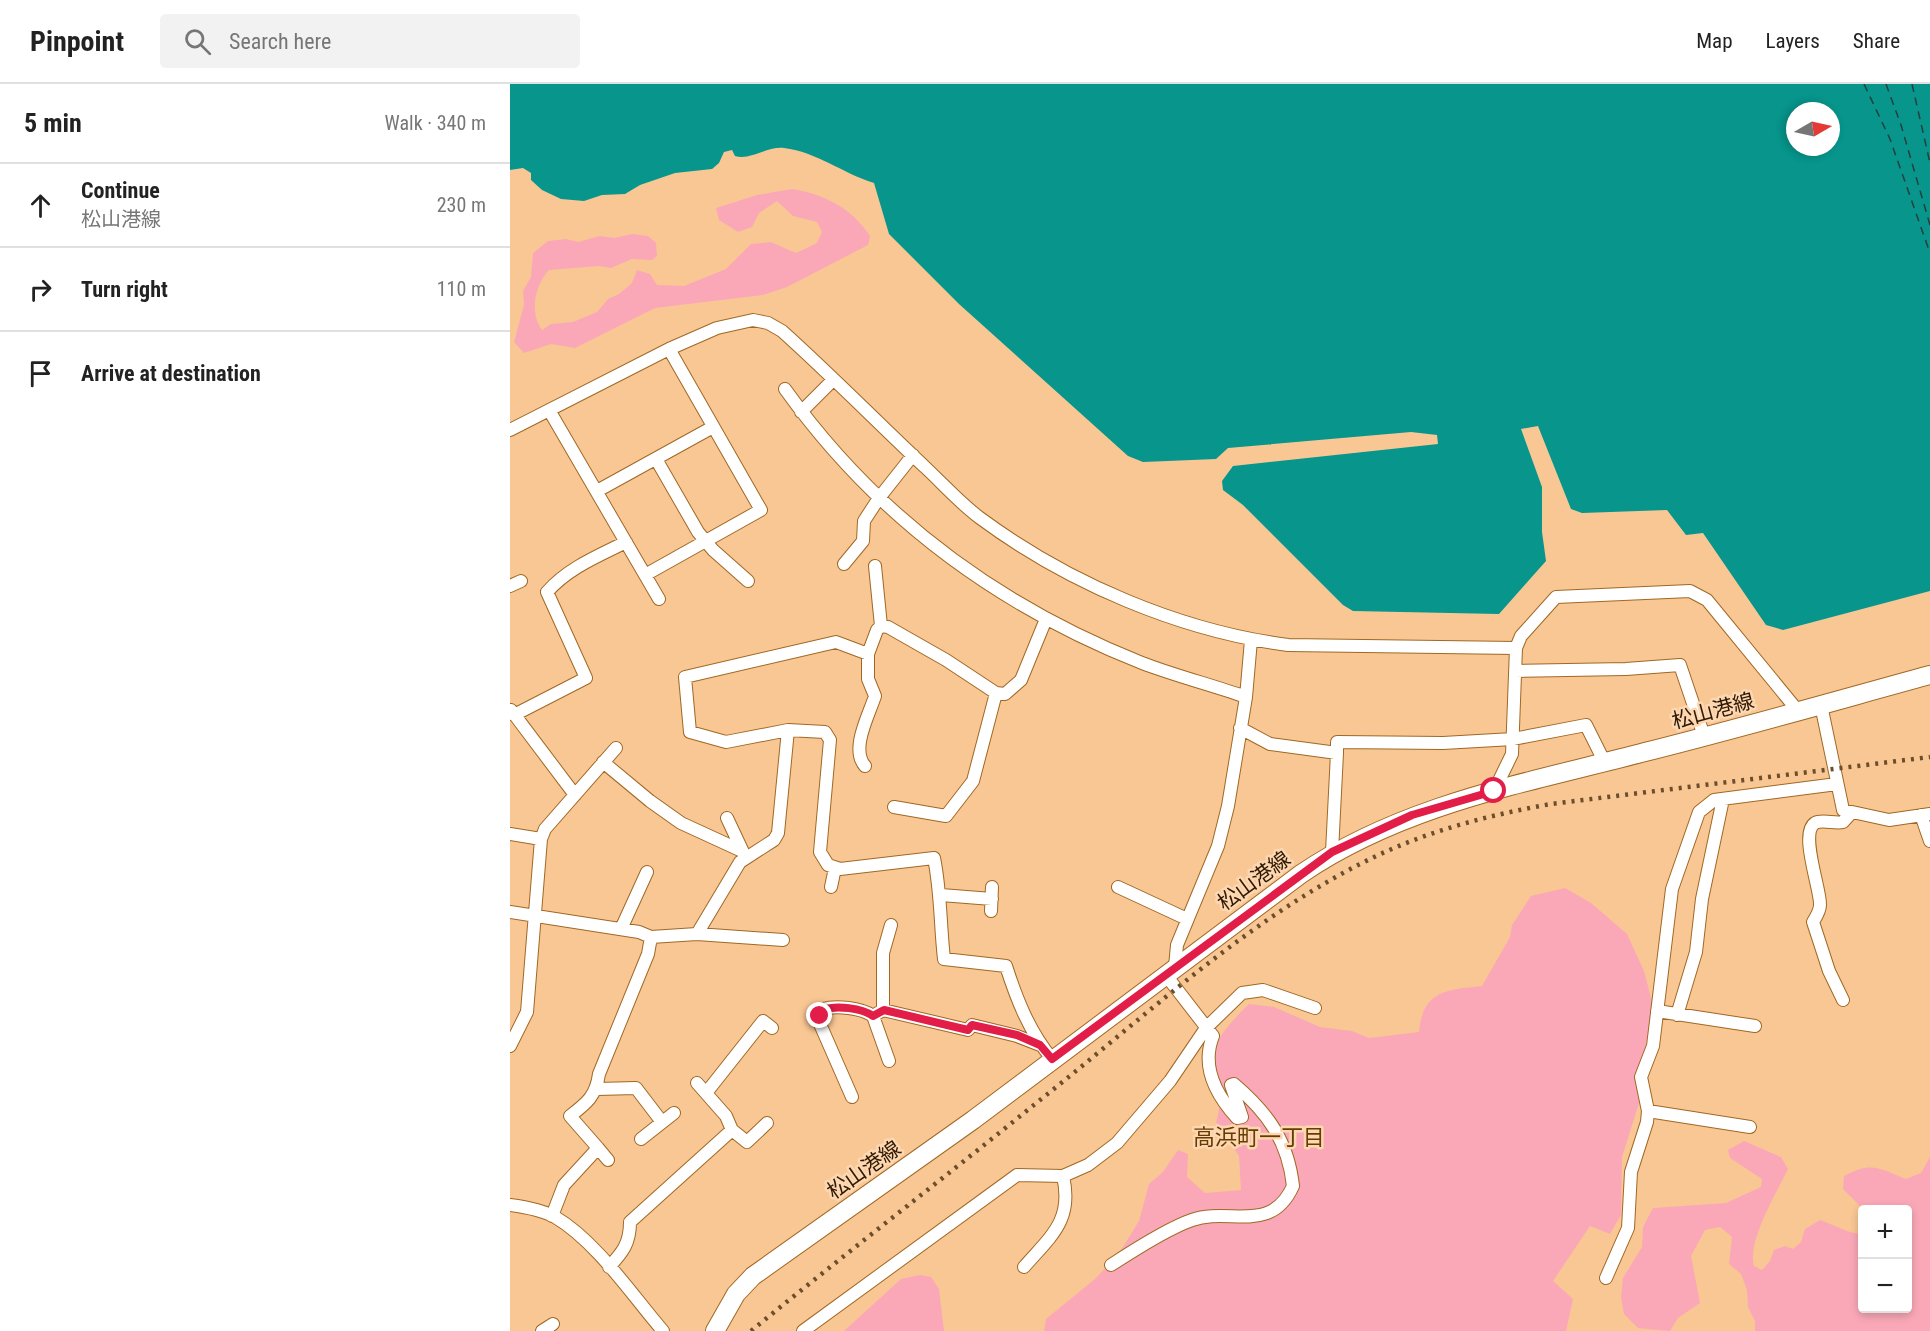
<!DOCTYPE html>
<html lang="en">
<head>
<meta charset="utf-8">
<style>
	body { margin:0; font-family:"Roboto Condensed","Noto Sans JP",sans-serif; background:#f2f2f2; color:#222 }
	.controls { position:absolute; right:18px; bottom:18px; display:grid; overflow:hidden; border-radius:6px; box-shadow:0 3px 9px #0003 }
	.controls button { width:54px; height:54px; display:grid; place-items:center; padding:0; border:0; border-bottom:2px solid #e0e0e0; background:#fff; color:#222; font:30px sans-serif }
	.compass { position:absolute; left:1276px; top:18px; width:54px; height:54px; border-radius:50%; background:#fff; box-shadow:0 3px 9px #0003; rotate:81deg }
	.stop { position:absolute; width:18px; height:18px; margin:-14px; border:4px solid #e11d48; border-radius:50%; background:#fff }
	.stop.end { background:#e11d48; border-color:#fff; box-shadow:0 2px 6px #0008 }
	.list { margin:0; padding:0; list-style:none }
	h2 { display:flex; justify-content:space-between; align-items:center; height:78px; margin:0; padding:0 24px; font-size:26px }
	h2 small { font-size:20px; font-weight:400; color:#767676 }
	.list li { display:grid; grid-template-columns:39px 1fr auto; gap:18px; align-items:center; box-sizing:border-box; height:84px; padding:0 24px; border-top:2px solid #e0e0e0 }
	.list b { display:block; font-size:22px; white-space:nowrap }
	.list p { margin:0; font-size:20px; white-space:nowrap; color:#767676 }
	.list em { font-size:20px; font-style:normal; color:#767676 }
	.icon { flex:none; width:33px; height:33px; fill:none; stroke:currentColor; stroke-width:2; stroke-linecap:round; stroke-linejoin:round }
	.map { position:relative; flex:none; width:1420px; height:1247px; overflow:hidden }
	header { display:flex; align-items:center; gap:36px; box-sizing:border-box; height:84px; padding:0 30px; background:#fff; border-bottom:2px solid #e0e0e0 }
	header strong { font-size:28px }
	nav { display:flex; gap:33px; margin-inline-start:auto; font-size:21px }
	.search { width:420px; height:54px; background:#f2f2f2; display:flex; align-items:center; gap:15px; box-sizing:border-box; padding:0 21px; border-radius:6px; color:#767676; font-size:22px }
	main { display:flex }
	aside { flex:1; background:#fff }
	.map>svg:first-child { display:block }
	.green { fill:#faa8b7 }
	.water { fill:#07958c; fill-rule:evenodd }
	.lines { fill:none; stroke-linecap:round; stroke-linejoin:round }
	.ferry { stroke:#253f3c; stroke-width:1.5; stroke-dasharray:8 6; stroke-linecap:butt }
	.minor-casing { stroke:#a06824; stroke-width:14 }
	.primary-casing { stroke:#a06824; stroke-width:20 }
	.minor { stroke:#fff; stroke-width:12 }
	.primary { stroke:#fff; stroke-width:18 }
	.rail { stroke:#6c4e2d; stroke-width:4.5; stroke-dasharray:3 6; stroke-linecap:butt }
	.route { stroke:#e11d48; stroke-width:8 }
	.labels { text-anchor:middle; stroke-width:5; stroke-linejoin:round; paint-order:stroke }
	.street-label { font-size:21px; fill:#2e1800; stroke:#fdd7b1 }
	.neighbourhood-label { font-size:22px; fill:#663c02; stroke:#fdd7b1 }
</style>
</head>
<body>
<header>
<strong>Pinpoint</strong>
<div class="search"><svg class="icon" aria-label="search" viewBox="0 0 24 24"><circle cx="10" cy="10" r="6"/><path d="M15 15l6 6"/></svg>Search here</div>
<nav><a>Map</a><a>Layers</a><a>Share</a></nav>
</header>
<main>
<aside>
<h2>5 min<small>Walk · 340 m</small></h2>
<ul class="list">
<li><svg class="icon" aria-label="ahead" viewBox="0 0 24 24"><path d="M12 20V5M6 11l6-6 6 6"/></svg><div><b>Continue</b><p>松山港線</p></div><em>230 m</em></li>
<li><svg class="icon" aria-label="right" viewBox="0 0 24 24"><path d="M7 20v-9h11M14 6l5 5-5 5"/></svg><div><b>Turn right</b></div><em>110 m</em></li>
<li><svg class="icon" aria-label="arrive" viewBox="0 0 24 24"><path d="M6 21V4h12l-3 4 3 4H6"/></svg><div><b>Arrive at destination</b></div></li>
</ul>
</aside>
<div class="map">
<svg width="1420" height="1247" viewBox="0 0 1420 1247">
	<rect width="100%" height="100%" fill="#f9c794"/>
	<!-- green -->
	<path class="green" d="M282,105c32,5 60,19 78,47l-2,9 -81,42 -24,8 -108,13 -80,40 -24,-4 -27,9 -10,-11 10,-37 -1,-14 8,-14 2,-24 15,-12 18,-2 12,3 22,-6 14,2 18,-4 16,2 8,7 1,13 -5,4 -20,-1 -21,9 -12,-2 -50,4c-14,15 -20,42 -7,60l9,-6 22,-2 24,-10 11,-13 11,-5 13,-11 5,-13 13,4 7,11 27,1 42,-17 25,-25 20,-2 25,11 21,-10 5,-11 -5,-10 -24,-6 -16,-15 -18,12 -7,14 -14,5 -19,-12 -3,-12 41,-13z
		M1055,804l26,15 36,31 17,37 13,50 -6,44 -29,92 -1,58 -11,19 -20,-8 -37,55 20,18 -7,32h-522l2,-12 49,-40 23,-24 21,-34 10,-37 14,-12 15,-22 10,4 -1,23 18,16 36,-3 -2,-34 -23,-34c9,-26 -5,-32 -5,-55 0,-26 21,-46 38,-63l25,3 46,20 32,4 17,7 50,-6c4,-42 27,-42 63,-46l28,-49 2,-12 19,-29z
		M1234,1057l37,16 7,12c-11,23 -41,72 -34,97l8,4 8,-9 4,-11 11,-4 8,3 8,-7 4,-13 15,-9c13,4 29,14 42,14v74h46v-98l-45,-1 -20,-20 1,-13c27,-15 35,-8 62,3l15,-6 9,-16v174h-175v-10l-7,-14 -1,-17 -6,-16 -12,-10 3,-27 -12,-10 -15,3 -14,26 9,47 -22,15 -8,13 -32,-3 -14,-14 -3,-17 2,-19 19,-31 1,-20 10,-19 73,-5 35,-16 1,-8 -32,-21 -2,-8z
		M410,1191l11,2 8,12 5,42h-100l57,-52z"/>
	<!-- water -->
	<path class="water" d="M0,0h1420v507l-147,39 -17,-5 -63,-92 -17,2 -19,-25 -85,3 -11,-4 -33,-83 -17,3 21,58v45l4,29 -47,53 -146,-3 -10,-6 -100,-100 -20,-15 -1,-9 11,-15 205,-22 -1,-9 -26,-3 -183,16 -12,11 -73,3 -15,-6 -169,-152 -70,-70 -15,-51c-32,-10 -57,-31 -90,-35 -17,-2 -34,13 -49,8l-3,-6 -8,2 -5,11 -7,6 -37,4 -35,12 -15,9 -23,1 -18,6 -23,-2 -19,-9 -11,-10v-7l-8,-5 -13,2zM1285,27h36v36h-36z"/>
	<g class="lines">
		<!-- ferry -->
		<path class="ferry" d="M1354,0l26,55 40,114
			M1376,0l15,41 29,100
			M1402,0l18,79"/>
		<!-- minor casing -->
		<g class="minor-casing">
			<path id="minor" d="M275,305c91,127 213,217 357,274 34,13 70,22 104,34
				M39,326l96,165 116,-65 -92,-161
				M291,328l32,-32
				M0,346l159,-81 48,-21 36,-8 15,3 14,8c49,44 96,92 145,138 17,16 34,35 53,49 88,65 200,113 308,127l228,3
				M146,375l42,73 15,18 35,31
				M87,407l116,-64
				M334,480l19,-23 1,-20 15,-23 34,-43
				M365,482l6,60
				M135,491l14,24
				M0,502l11,-5
				M1005,587l111,-2 54,-4 24,71
				M1311,621l22,105 46,10 41,-6
				M1,626l64,85
				M4,631l72,-37 -39,-86c21,-24 51,-36 79,-50
				M730,644l30,16 67,9v-11l106,1 70,-4 73,-14 19,38
				M278,646l-62,12 -36,-10 -5,-55 151,-35 32,12 9,-24 4,-4 7,1 58,33 50,33 9,1 16,-14 25,-61
				M93,678l47,39 31,22 61,28
				M355,682c-15,-17 4,-51 10,-70l-7,-17v-25
				M984,707l18,-37 4,-106 5,-12 35,-39 134,-6 17,9 91,111
				M384,723l52,9 27,-35 23,-88
				M1411,731l9,26
				M217,734l16,34
				M0,750l31,5
				M822,768l5,-99
				M321,803l4,-19
				M608,803l69,32
				M431,811l51,4
				M481,827l1,-24
				M0,828l129,20 12,5 46,-3 43,-72 34,-22 4,-7 10,-103 37,2 5,8 -10,112 8,13 12,4 94,-11c7,34 6,66 10,101l62,7c11,34 23,65 46,93
				M381,841l-8,28v57l85,20 4,-5 45,11 23,9
				M111,845l26,-57
				M187,850l86,6
				M665,883l2,-22 41,-99 10,-40 18,-109 5,-57
				M1333,916l-14,-29 -16,-49c3,-5 7,-11 7,-17 1,-15 -21,-72 -5,-82 7,-4 20,1 28,-1l9,-10
				M1147,927l98,15
				M1167,931l19,-63 6,-53 21,-100
				M363,932l16,45
				M0,962l17,-34 14,-173 4,-10 71,-81
				M87,1005l39,-1 26,34
				M196,1009l57,-72 9,7
				M342,1013l-32,-73 3,-15c13,-4 39,-1 50,7l10,-6
				M1138,1027l102,16
				M222,1046l15,12 20,-19
				M131,1055l33,-26
				M88,1064l10,12
				M0,1121c15,2 32,5 45,12 41,24 77,78 108,114
				M42,1132l12,-31 34,-37 -28,-32c17,-13 26,-20 29,-42l49,-120 3,-17
				M601,1181c20,-13 60,-38 81,-45 37,-13 79,15 101,-34 -5,-45 -25,-73 -59,-102l-3,1 11,32 -5,1c-21,-23 -36,-52 -24,-82l-48,-62
				M99,1183c14,-15 21,-24 21,-45l102,-92 -6,-14 -29,-33
				M514,1183c28,-32 49,-47 39,-91
				M1096,1194l22,-50 3,-56 16,-50 1,-11 -7,-34 12,-31 19,-157 27,-77 15,-12 123,-16
				M32,1247l11,-7
				M293,1247l214,-156 46,1 25,-11 29,-22 53,-62 36,-53 36,-35 21,-3 52,18"/>
		</g>
		<!-- primary casing -->
		<g class="primary-casing">
			<path id="primary" d="M205,1247l21,-37 17,-18 220,-156 328,-246c103,-70 226,-91 344,-122 96,-24 190,-51 285,-77"/>
		</g>
		<!-- minor -->
		<use href="#minor" class="minor"/>
		<!-- primary -->
		<use href="#primary" class="primary"/>
		<!-- rail -->
		<path class="rail" d="M241,1247c95,-78 193,-153 289,-231 106,-84 208,-181 330,-241 57,-28 119,-44 181,-55l379,-47"/>
	</g>
	<g class="lines">
		<!-- route -->
		<path class="route" d="M310,932l3,-6c13,-5 39,-2 50,6l11,-6 84,20 4,-5 45,10 23,10 12,14 280,-207 80,-37 82,-24"/>
	</g>
	<g class="labels">
		<!-- street labels -->
		<g class="street-label">
			<text transform="translate(1203 627) rotate(-15)" y="7">松山港線</text>
			<text transform="translate(744 797) rotate(-36)" y="7">松山港線</text>
			<text transform="translate(354 1086) rotate(-35)" y="7">松山港線</text>
		</g>
		<!-- neighbourhood labels -->
		<g class="neighbourhood-label">
			<text x="749" y="1061">高浜町一丁目</text>
		</g>
	</g>
</svg>
<div class="controls">
<button>+</button>
<button>−</button>
</div>
<svg class="compass" viewBox="-18 -18 36 36"><path d="M0-13l5 13h-10z" fill="#e53935"/><path d="M0 13l5-13h-10z" fill="#767676"/></svg>
<div class="stop" style="left:984px;top:707px"></div>
<div class="stop end" style="left:310px;top:932px"></div>
</div>
</main>
</body>
</html>
